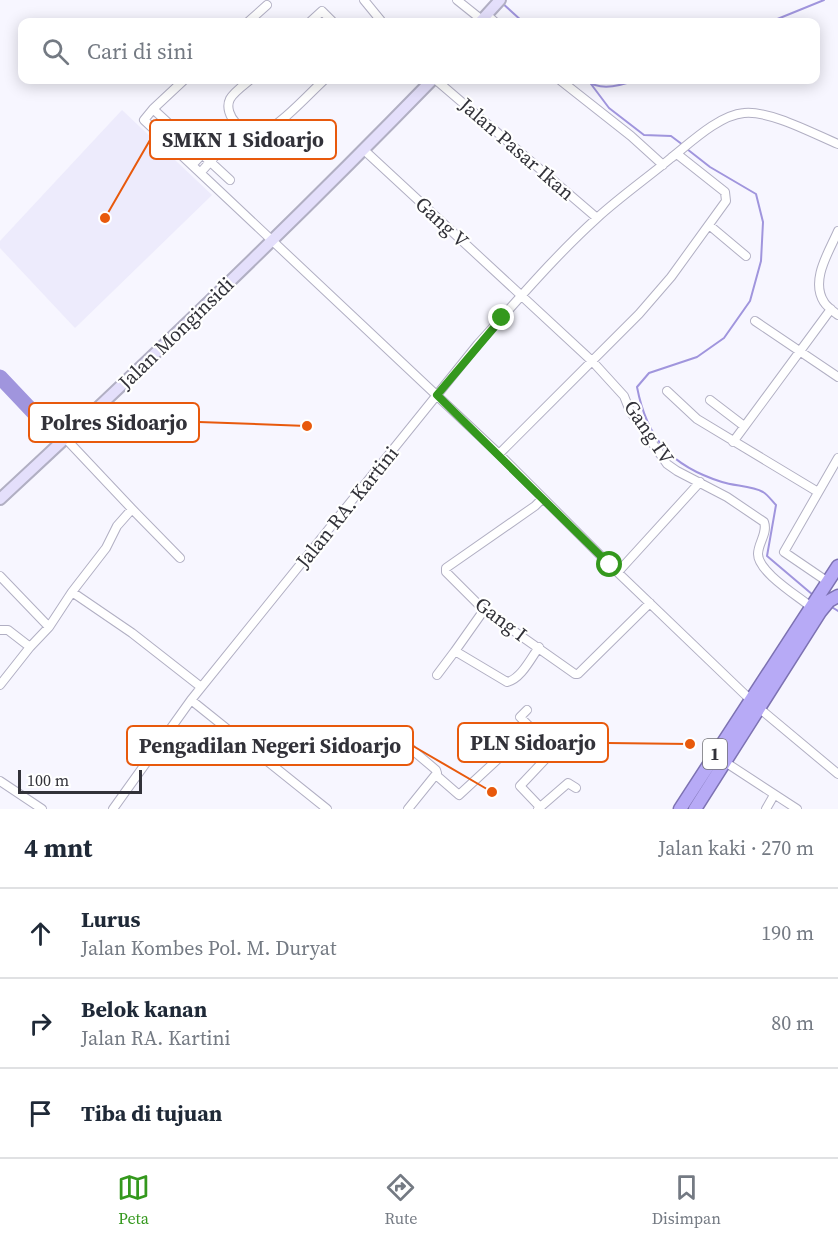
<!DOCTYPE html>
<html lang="id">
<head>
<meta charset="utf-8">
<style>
	body { margin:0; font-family:"Source Serif 4",serif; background:#f6f6f7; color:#1f2937 }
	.scale { position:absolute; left:18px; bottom:15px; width:124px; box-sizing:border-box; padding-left:6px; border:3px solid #323239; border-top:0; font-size:16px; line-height:21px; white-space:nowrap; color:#323239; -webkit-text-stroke:4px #fff; paint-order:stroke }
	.stop { position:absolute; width:18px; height:18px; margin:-14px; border:4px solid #34981d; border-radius:50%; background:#fff }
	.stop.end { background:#34981d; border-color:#fff; box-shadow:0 2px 6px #0008 }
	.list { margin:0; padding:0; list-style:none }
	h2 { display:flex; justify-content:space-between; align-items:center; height:78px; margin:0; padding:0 24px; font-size:26px }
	h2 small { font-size:20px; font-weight:400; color:#747a83 }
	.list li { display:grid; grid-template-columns:39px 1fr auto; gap:18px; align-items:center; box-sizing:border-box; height:90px; padding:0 24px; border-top:2px solid #e0e1e3 }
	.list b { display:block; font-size:22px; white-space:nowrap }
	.list p { margin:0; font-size:20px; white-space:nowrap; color:#747a83 }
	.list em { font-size:20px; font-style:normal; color:#747a83 }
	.icon { flex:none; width:33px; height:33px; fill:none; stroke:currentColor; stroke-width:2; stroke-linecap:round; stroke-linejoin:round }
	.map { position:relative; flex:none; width:838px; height:809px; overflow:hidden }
	.search { position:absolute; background:#fff; box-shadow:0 3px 15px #0003; left:18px; right:18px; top:18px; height:66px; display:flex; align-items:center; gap:15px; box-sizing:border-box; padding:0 21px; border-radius:12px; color:#747a83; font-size:22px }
	.sheet { height:348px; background:#fff }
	nav { display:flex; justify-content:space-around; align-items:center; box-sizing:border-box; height:84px; border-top:2px solid #e0e1e3; background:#fff; font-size:16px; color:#747a83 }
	nav a { display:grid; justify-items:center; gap:3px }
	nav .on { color:#34981d }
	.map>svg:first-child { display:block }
	.built { fill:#edebfc }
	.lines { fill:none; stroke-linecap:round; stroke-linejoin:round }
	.stream { stroke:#a095dd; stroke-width:2 }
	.river { stroke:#a095dd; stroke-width:15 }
	.minor-casing { stroke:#b1afc3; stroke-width:10 }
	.secondary-casing { stroke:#b1afc3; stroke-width:14 }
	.trunk-casing { stroke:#7d72b2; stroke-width:15 }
	.minor { stroke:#fff; stroke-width:8 }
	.secondary { stroke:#e4dffb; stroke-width:10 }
	.trunk { stroke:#b7aaf6; stroke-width:12 }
	.route { stroke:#34981d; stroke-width:8 }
	.labels { text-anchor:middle; stroke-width:4.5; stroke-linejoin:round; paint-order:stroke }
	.shield { fill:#fff; stroke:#707074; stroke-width:1.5 }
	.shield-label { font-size:18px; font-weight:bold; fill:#323239 }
	.street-label { font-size:20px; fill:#323239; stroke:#fff }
	.leader { fill:none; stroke:#e8590c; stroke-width:2 }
	.callout-dot { fill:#e8590c; stroke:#fff; stroke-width:2 }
	.callout { fill:#fff; stroke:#e8590c; stroke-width:2 }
	.callout-label { font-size:21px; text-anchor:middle; font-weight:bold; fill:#323239 }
</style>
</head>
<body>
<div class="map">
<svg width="838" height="809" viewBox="0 0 838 809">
	<rect width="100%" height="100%" fill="#f7f6ff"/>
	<!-- built -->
	<path class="built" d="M122,110l90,85 -137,133 -75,-80v-7z"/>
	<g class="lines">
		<!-- stream -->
		<path class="stream" d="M501,2l22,20
			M770,22l54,-22
			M586,80c13,11 34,6 49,0
			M591,84l18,24 35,27 27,1 12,9
			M687,149l23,18 46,27 7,28 -2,39 -11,40 -26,37 -27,19 -48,16 -12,14c10,52 34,79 85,95 12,4 30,4 41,10 5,3 9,9 13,13l-9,51 46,39
			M830,606l8,5"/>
		<!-- river -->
		<path class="river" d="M0,377l53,56"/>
		<!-- minor casing -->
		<g class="minor-casing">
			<path id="minor" d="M364,0l18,22
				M457,0l25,20
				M487,15l8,7
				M248,22l19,-17
				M310,22l12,-11 11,11
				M184,80l-31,29 -9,11 355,334 111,111 149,143 79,66
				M250,80c-6,5 -16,12 -20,19 -8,16 15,39 31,34 17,-5 49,-40 63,-53
				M436,80l161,138
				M560,80l71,56 32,29
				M153,109l77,71
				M364,150l229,212 31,34 6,15 37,53 10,7 50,26 37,25c4,11 -6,21 -6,32 0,18 40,42 53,53
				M193,164l38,-40 1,-5
				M201,172l24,-27 19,-14
				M709,225l37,31
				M838,231c-9,21 -28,49 -14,71 3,5 9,9 14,13
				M755,321l83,56
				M667,391l30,28 121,73
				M710,400l34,26
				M66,439l66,70 48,49
				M733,442l98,-133
				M499,454l140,-140 32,-37 55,-76 -1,-9 -48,-38
				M543,498l-8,8 -89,62v4l38,38 91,64h3l72,-71
				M618,572l82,-90
				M0,576l49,51
				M828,582l-44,-30 54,-94
				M72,592l60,41 69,54
				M484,610l-29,41 52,31c14,-3 24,-24 32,-35
				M0,630h8l22,17
				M437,675l18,-24
				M0,685l30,-38 19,-20 23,-35 34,-44 11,-22 15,-17
				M191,700l136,109
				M390,731l46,39 1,3 -29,36
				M524,735l23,23
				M725,762l72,47
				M436,775l23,20 65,-60 6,-8 -10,-10 7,-7
				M0,781l42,28
				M540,807l-20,-21 34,-36
				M113,809l78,-109 287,-356c39,-43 76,-87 119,-126 23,-21 50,-40 74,-60 19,-15 48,-43 73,-45 25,-3 70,21 94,31
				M538,809l30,-26 8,5
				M766,809l8,-14"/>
		</g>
		<!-- secondary casing -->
		<g class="secondary-casing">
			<path id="secondary" d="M480,22l20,-22
				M0,499c147,-136 292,-275 432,-419"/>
		</g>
		<!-- trunk casing -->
		<g class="trunk-casing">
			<path id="trunk" d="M680,809l158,-243
				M695,809l125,-197 9,-11 9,-5"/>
		</g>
		<!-- minor -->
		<use href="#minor" class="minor"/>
		<!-- secondary -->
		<use href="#secondary" class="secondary"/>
		<!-- trunk -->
		<use href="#trunk" class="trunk"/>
	</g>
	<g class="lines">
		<!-- route -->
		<path class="route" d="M502,318l-65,77 173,170"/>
	</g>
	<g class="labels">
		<!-- shield labels -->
		<rect class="shield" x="703" y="739" width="24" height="30" rx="4.5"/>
		<g class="shield-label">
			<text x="715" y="760">1</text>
		</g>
		<!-- street labels -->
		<g class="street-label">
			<text transform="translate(517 149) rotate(41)" y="7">Jalan Pasar Ikan</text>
			<text transform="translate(442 222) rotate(43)" y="7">Gang V</text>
			<text transform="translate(176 333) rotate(-44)" y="7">Jalan Monginsidi</text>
			<text transform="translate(649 432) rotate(56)" y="7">Gang IV</text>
			<text transform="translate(347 507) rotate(-51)" y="7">Jalan RA. Kartini</text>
			<text transform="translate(501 619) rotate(37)" y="7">Gang I</text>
		</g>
	</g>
	<!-- callouts -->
	<path class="leader" d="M105 218L150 140M307 426L199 422M690 744L608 743M492 792L413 746"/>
	<g class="callout-dot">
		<circle cx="105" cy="218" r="6"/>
		<circle cx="307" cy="426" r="6"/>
		<circle cx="690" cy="744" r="6"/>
		<circle cx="492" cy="792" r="6"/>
	</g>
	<g class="callout">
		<rect x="150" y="120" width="186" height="39" rx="6"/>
		<rect x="29" y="403" width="170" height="39" rx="6"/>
		<rect x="458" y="723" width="150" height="39" rx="6"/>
		<rect x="127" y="726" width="286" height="39" rx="6"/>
	</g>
	<g class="callout-label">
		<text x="243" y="147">SMKN 1 Sidoarjo</text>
		<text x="114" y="430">Polres Sidoarjo</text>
		<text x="533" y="750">PLN Sidoarjo</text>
		<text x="270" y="753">Pengadilan Negeri Sidoarjo</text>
	</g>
</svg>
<div class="scale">100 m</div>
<div class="stop" style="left:610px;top:565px"></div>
<div class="stop end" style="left:502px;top:318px"></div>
<div class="search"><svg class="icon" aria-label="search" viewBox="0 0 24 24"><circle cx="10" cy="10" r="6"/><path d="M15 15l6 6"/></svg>Cari di sini</div>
</div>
<section class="sheet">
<h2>4 mnt<small>Jalan kaki · 270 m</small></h2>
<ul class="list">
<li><svg class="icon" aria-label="ahead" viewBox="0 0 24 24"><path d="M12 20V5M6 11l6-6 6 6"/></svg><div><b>Lurus</b><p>Jalan Kombes Pol. M. Duryat</p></div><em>190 m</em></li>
<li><svg class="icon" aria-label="right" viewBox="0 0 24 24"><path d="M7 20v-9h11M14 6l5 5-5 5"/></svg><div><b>Belok kanan</b><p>Jalan RA. Kartini</p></div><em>80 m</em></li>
<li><svg class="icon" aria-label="arrive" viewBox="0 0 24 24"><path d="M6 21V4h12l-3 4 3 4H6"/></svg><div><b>Tiba di tujuan</b></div></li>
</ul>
</section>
<nav>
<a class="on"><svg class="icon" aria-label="map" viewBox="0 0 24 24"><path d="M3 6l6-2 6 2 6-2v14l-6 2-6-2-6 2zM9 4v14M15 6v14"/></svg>Peta</a>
<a><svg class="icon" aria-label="directions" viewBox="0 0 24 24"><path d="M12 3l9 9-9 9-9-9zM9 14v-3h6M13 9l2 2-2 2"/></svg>Rute</a>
<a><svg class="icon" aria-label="saved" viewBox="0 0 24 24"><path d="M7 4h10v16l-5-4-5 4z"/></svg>Disimpan</a>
</nav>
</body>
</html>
